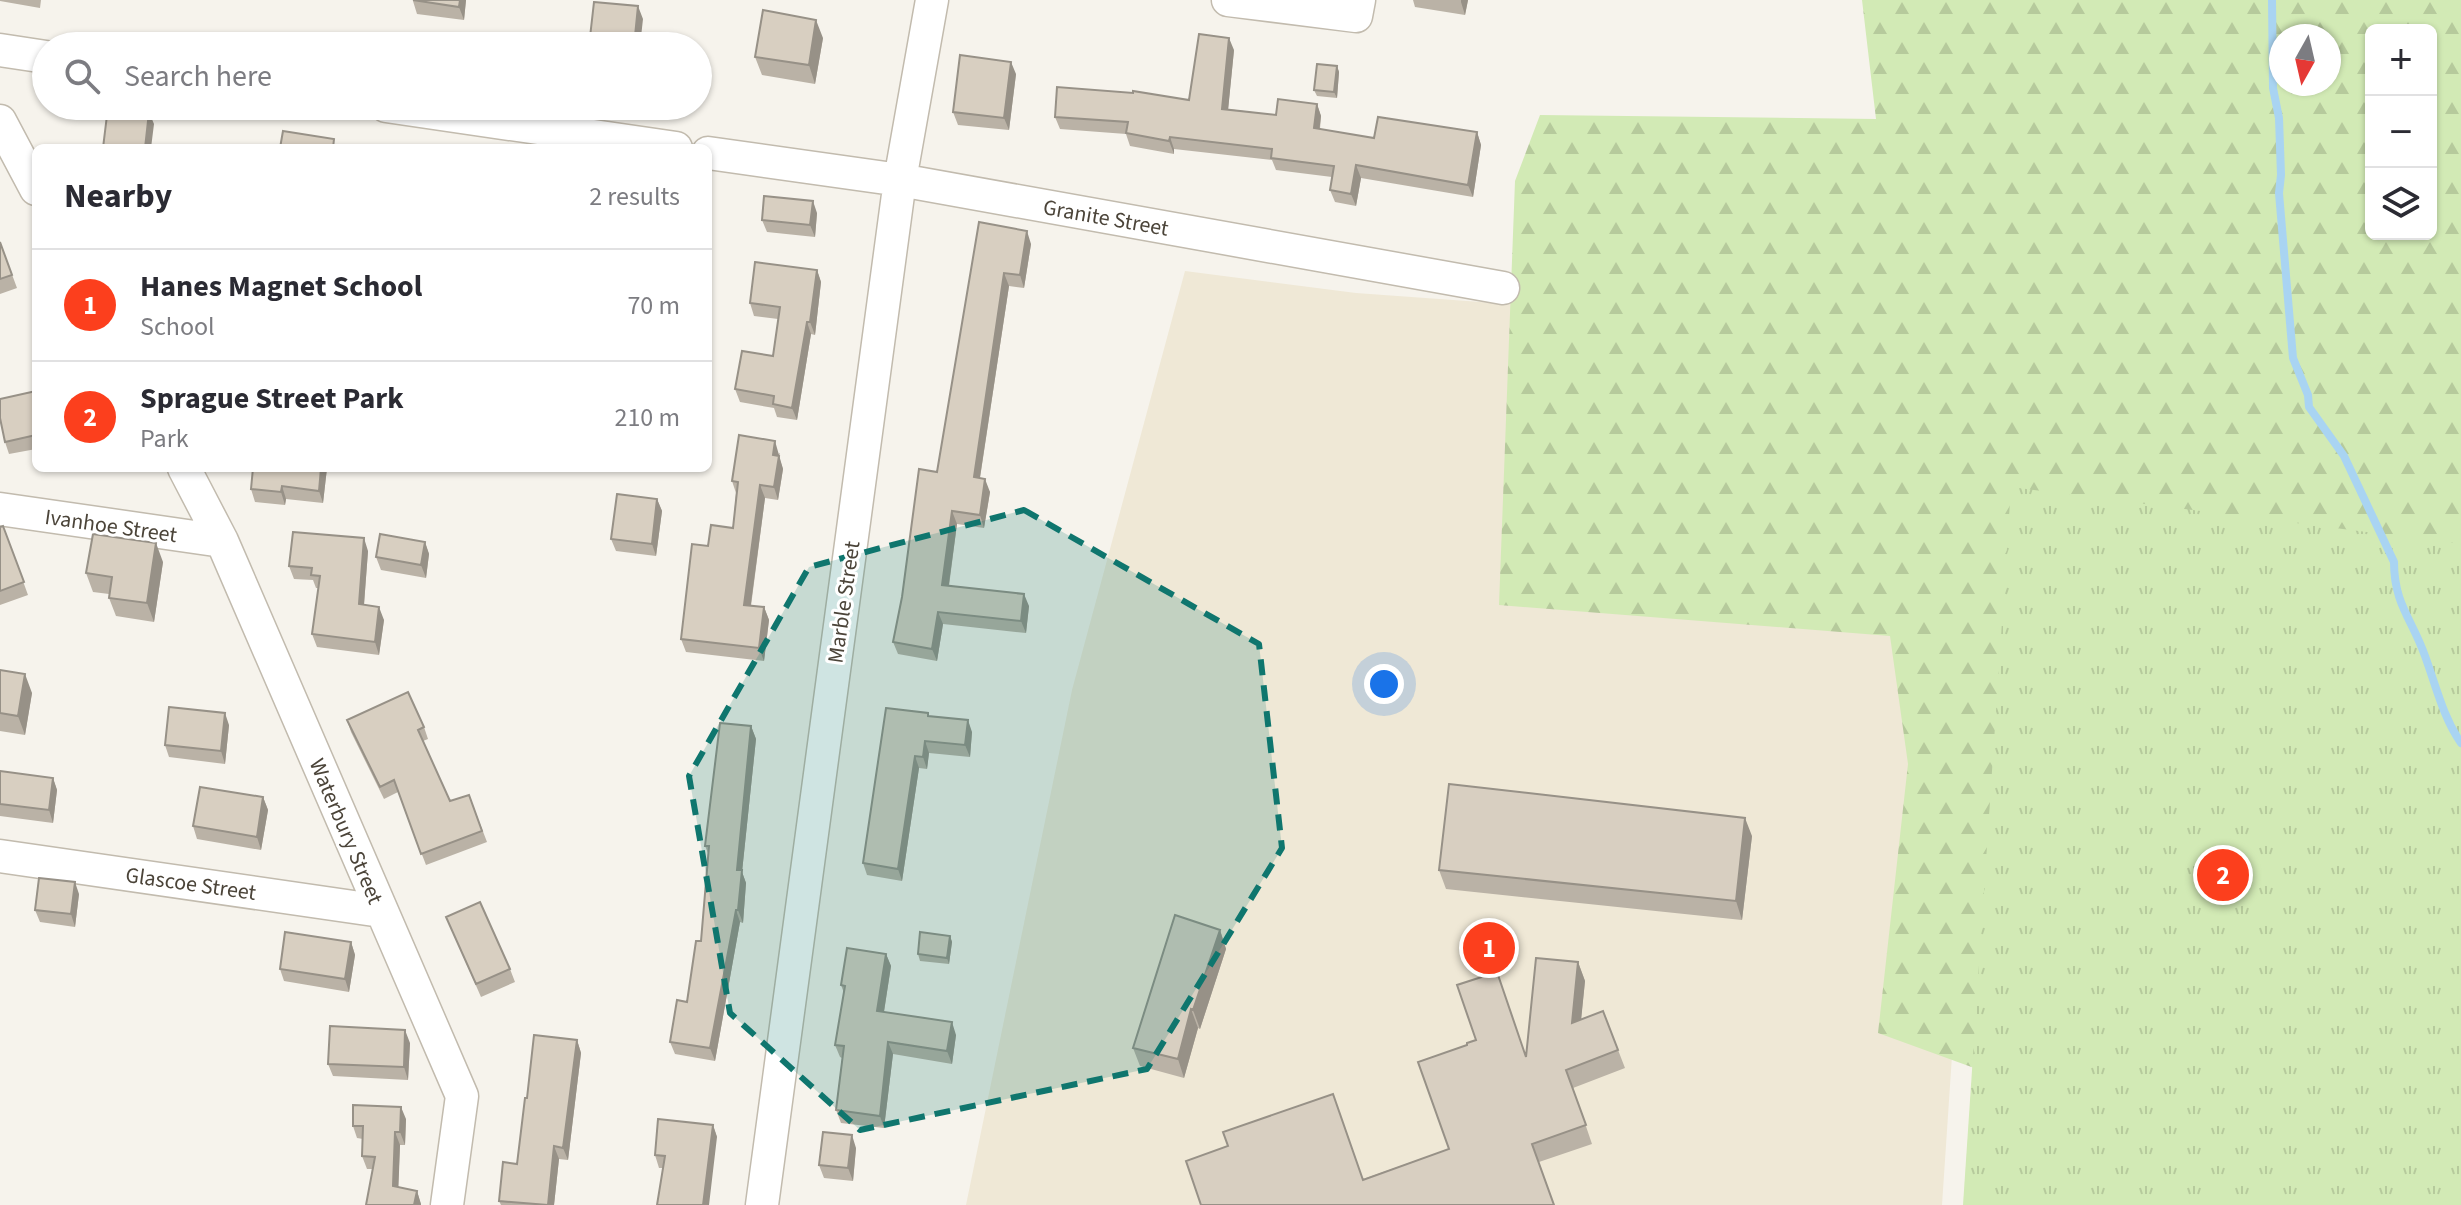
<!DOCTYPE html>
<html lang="en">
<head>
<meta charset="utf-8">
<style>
	body { margin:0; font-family:"Source Sans 3",sans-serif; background:#f2f2f3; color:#2b2b33 }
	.controls { position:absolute; right:24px; top:24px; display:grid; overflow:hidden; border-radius:12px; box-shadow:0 2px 6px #0004 }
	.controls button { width:72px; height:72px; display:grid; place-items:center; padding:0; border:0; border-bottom:2px solid #e1e1e2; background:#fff; color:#2b2b33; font:40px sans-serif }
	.compass { position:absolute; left:2269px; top:24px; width:72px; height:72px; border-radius:50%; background:#fff; box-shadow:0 2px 6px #0004; rotate:188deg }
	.you { position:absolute; left:1384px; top:684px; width:28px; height:28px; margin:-20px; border:6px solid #fff; border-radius:50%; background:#1a73e8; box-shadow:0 0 0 12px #1a73e833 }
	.badge { display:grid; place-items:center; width:52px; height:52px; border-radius:50%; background:#fc3f1d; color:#fff; font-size:26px; font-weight:700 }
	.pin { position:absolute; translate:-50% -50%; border:4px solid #fff; box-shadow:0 2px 8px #0006 }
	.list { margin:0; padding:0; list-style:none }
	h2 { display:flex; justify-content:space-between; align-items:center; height:104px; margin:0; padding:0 32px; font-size:34px }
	h2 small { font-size:26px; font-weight:400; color:#7c7c81 }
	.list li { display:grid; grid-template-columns:52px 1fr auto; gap:24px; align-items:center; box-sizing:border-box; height:112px; padding:0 32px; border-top:2px solid #e1e1e2 }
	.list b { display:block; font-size:30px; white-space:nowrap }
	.list p { margin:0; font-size:26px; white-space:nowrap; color:#7c7c81 }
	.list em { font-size:26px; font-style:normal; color:#7c7c81 }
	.icon { flex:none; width:44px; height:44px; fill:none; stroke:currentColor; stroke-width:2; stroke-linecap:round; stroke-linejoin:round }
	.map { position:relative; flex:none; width:2461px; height:1205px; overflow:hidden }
	.search { position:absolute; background:#fff; box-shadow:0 2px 6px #0004; left:32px; top:32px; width:680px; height:88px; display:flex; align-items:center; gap:20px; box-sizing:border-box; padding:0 28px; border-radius:44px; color:#7c7c81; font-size:30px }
	.panel { position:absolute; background:#fff; box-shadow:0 2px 6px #0004; left:32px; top:144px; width:680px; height:328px; border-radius:12px }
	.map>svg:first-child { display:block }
	.education { fill:#efe8d6 }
	.forest { fill:url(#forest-firs); fill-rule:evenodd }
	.park { fill:url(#park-tufts) }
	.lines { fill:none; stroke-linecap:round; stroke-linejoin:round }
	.stream { stroke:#a9d4f2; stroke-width:8 }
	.street-casing { stroke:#c2bbae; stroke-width:35 }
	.street { stroke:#fff; stroke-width:32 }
	.wall { fill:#bab2a6 }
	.shaded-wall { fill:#979187 }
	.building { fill:#d8cfc1; stroke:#979187; stroke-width:2 }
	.marked { fill:#0f766e; fill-opacity:0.2; stroke:#0f766e; stroke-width:6; stroke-dasharray:16 10; stroke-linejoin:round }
	.labels { text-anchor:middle; stroke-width:6; stroke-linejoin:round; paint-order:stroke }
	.street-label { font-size:22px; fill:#4b4439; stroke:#fff }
</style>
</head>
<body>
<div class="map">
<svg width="2461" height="1205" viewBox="0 0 2461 1205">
	<defs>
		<pattern id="forest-firs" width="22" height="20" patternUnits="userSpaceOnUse" patternTransform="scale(2)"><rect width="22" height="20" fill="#d2eab5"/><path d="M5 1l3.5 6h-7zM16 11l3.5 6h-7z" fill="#b6ca9c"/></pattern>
		<pattern id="park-tufts" width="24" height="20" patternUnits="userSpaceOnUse" patternTransform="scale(2)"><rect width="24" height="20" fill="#d2eab5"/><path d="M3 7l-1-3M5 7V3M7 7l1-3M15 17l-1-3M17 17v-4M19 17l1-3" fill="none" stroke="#b6ca9c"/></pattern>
	</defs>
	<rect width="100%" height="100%" fill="#f6f3ec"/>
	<!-- education -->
	<path class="education" d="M1185,271l171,22 648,47 -25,313 -37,552h-976l106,-515z"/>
	<!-- forest -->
	<path class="forest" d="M1862,0h599v1205l-404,-107 -179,-65 30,-269 -18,-128 -391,-31 16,-424 25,-66 336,4zM2371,30h60v204h-60zM2281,36h48v48h-48z"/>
	<!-- park -->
	<path class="park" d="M2011,487l450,57v661h-498z"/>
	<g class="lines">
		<!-- stream -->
		<path class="stream" d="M2272,0l1,88 6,30 2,57 -2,18 14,165 15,37 1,12 35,49 50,106c0,42 18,57 31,94 11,30 18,61 36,87"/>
		<!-- street casing -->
		<g class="street-casing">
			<path id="street" d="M1228,0l128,16 3,-16
				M0,50l46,7
				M386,106l290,42
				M0,121l36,68
				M708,153l192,27 603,108
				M184,468l38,73 240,555 -15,109
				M0,509l222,32
				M0,856l381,55
				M762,1205l138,-1025 32,-180"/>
		</g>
		<!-- street -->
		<use href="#street" class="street"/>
	</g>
	<!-- wall -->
	<path class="wall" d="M0,0h41l-1,8 -40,-7z
		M466,0l-2,20 -47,-6 -4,-13z
		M1413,0h55l-3,15 -50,-8z
		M823,38l-8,46 -53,-9 -7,-18z
		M1234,50l-6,59 48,6 41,-11 4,12 -1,13 54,9 103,-6 4,13 -8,52 -112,-19 -5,28 -21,-4 -5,-12 2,-13 -56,-7 -4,-10 -98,-11v5l-44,-8 -4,-12 -66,-5 -5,-12 134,-17z
		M1337,66l2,6 -2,26 -20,-2 -3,-6z
		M1016,74l-7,56 -51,-5 -5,-13z
		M817,213l-2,24 -48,-5 -5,-12z
		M979,222l52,22 -7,44 -15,-2 -29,192 10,14 -6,36 -27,-4 -8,62 80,20 -3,27 -83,-9 -6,37 -39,-7 -5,-12 44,-170z
		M0,242l17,46 -17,6z
		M817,270l4,12 -6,53 -4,-1 -14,86 -20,-3 -3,-9 -34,-6 -5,-13 38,-33 5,-37 -24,-3 -4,-13z
		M36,391v58l-27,5 -4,-12z
		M780,453l-1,4 4,12 -5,31 -13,-2 -14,108 13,1 5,13 -5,41 -78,-9 -5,-13 27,-93 25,-18 3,-35 -4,-12z
		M327,468l-4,35 -37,-4 -1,6 -30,-3 -4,-13z
		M657,499l5,12 -6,45 -40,-5 -5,-12z
		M3,526l25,69 -28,10v-78z
		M425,542l4,12 -3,24 -45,-8 -5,-13z
		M368,551l-4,54 20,15 -5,35 -62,-8 -5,-13 6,-46h-2l-3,-8 -19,-1 -5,-13z
		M163,562l-9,60 -38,-6 -7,-18v-4l-16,-2 -7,-19z
		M0,670l32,23 -7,42 -25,-4z
		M928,713l1,3 43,16 -2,25 -41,-4 -2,16 -8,-1 -17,113 -35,-6 -4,-12z
		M347,720l77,7 4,12 -5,2 27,60 19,-6 18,47 -61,23 -28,-73 -14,7 -33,-67z
		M229,725l-4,39 -56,-7 -4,-12z
		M751,726l5,13 -14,133 4,11 -3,40 -3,-1 -25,139 -40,-7 -5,-12 17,-40 14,-61 7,-88 -3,-7z
		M0,771l53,7 4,12 -4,33 -53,-7z
		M263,797l5,13 -7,40 -64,-11 -4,-13z
		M1752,836l-10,84 -296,-31 -7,-19z
		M79,894l-4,33 -35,-5 -5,-12z
		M446,917l64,52 5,13 -34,15z
		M1220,930l6,19 -26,80 -2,-1 -14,50 -44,-12 -7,-18z
		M950,936l2,6 -3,22 -29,-3 -2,-7z
		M351,942l4,13 -6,37 -65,-11 -4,-12z
		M886,954l5,12 -7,46 72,23 -4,29 -59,-10 -9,74 -43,-5 -5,-13 6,-52 -2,-1 -5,-12 9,-52 -3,-8z
		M1578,962l7,19 -4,38 22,-8 22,57 -52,20 19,56 -53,18 -176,17 86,-30 18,-104 9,-5 50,16z
		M577,1040l4,13 -13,107 -9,-1 -5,46h-53l-2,-4 18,-37 10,-66z
		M410,1043l-2,37 -75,-4 -5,-12z
		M406,1119l-1,26h-5l-2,42 19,4 4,14h-55l7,-36h-6l-5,-13 1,-17 -6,-1 -4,-12z
		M713,1125l4,12 -54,31h-4l-4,-13z
		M856,1148l-3,33 -29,-3 -5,-13z"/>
	<!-- shaded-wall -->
	<path class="shaded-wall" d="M460,0h6l-2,20 -5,-13z
		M1461,0h7l-3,15 -4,-13z
		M638,6l5,13 -3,27h-6z
		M816,20l7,18 -8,46 -6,-19z
		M1229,38l5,12 -7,71 -5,-12z
		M1011,62l5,12 -7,56 -5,-12z
		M1337,66l2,6 -2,26 -3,-6z
		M1317,104l4,12 -3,25 -4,-13z
		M149,112l5,12 -3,24h-6z
		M1477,132l4,13 -8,52 -5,-12z
		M1170,137l4,12v5l-5,-13z
		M1356,165l5,13 -5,28 -5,-12z
		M813,201l4,12 -2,24 -5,-12z
		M1027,231l4,13 -7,44 -4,-13z
		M817,270l4,12 -6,53 -5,-13z
		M1004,273l5,13 -31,204 -4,-13z
		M807,322l4,12 -14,86 -5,-12z
		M775,441l8,28 -5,31 -4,-13 -1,-32z
		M321,468h6l-4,35 -4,-12z
		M985,479l5,13 -6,36 -4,-13z
		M760,485l5,13 -16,120 -5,-13z
		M282,486l4,13 -1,6 -4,-13z
		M657,499l5,12 -6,45 -4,-12z
		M952,511l5,13 -10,74 -5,-13z
		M364,538l4,13 -5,66 -4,-13z
		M425,542l4,12 -3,24 -5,-13z
		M156,543l7,19 -9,60 -7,-19z
		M1024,594l5,12 -3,27 -5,-12z
		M379,607l5,13 -5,35 -4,-13z
		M764,607l5,13 -5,41 -5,-13z
		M938,612l5,12 -6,37 -5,-12z
		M25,674l7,19 -7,42 -7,-19z
		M225,713l4,12 -4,39 -4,-13z
		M968,720l4,12 -2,25 -5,-12z
		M751,726l5,13 -14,133 4,11 -3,40 -5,-13 -1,-40z
		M925,741l4,12 -2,16 -4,-12z
		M915,756l4,12 -17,113 -4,-12z
		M53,778l4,12 -4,33 -4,-13z
		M263,797l5,13 -7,40 -4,-13z
		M1745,818l7,18 -10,84 -6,-19z
		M75,882l4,12 -4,33 -4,-13z
		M736,910l4,12 -25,139 -5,-13z
		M1220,930l6,19 -26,80 -7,-19z
		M950,936l2,6 -3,22 -2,-6z
		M351,942l4,13 -6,37 -4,-13z
		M886,954l5,12 -9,58 -5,-13z
		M1578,962l7,19 -6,60 -7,-18z
		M1191,1009l7,19 -14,50 -6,-19z
		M952,1022l4,13 -4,29 -5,-13z
		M405,1030l5,13 -2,37 -4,-13z
		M577,1040l4,13 -13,107 -5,-12z
		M888,1042l5,12 -9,74 -4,-12z
		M401,1107l5,12 -1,26 -5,-13z
		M713,1125l4,12 -8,68h-6z
		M395,1132l5,13 -2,54 -5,-13z
		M852,1135l4,13 -3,33 -5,-13z
		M554,1146l5,13 -5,46h-6z
		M417,1191l4,13v1h-7z"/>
	<!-- building -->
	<path class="building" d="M413,0h47l-1,7z
		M594,2l44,4 -4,40h-45z
		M763,10l53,10 -7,45 -54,-8z
		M1199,34l30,4 -7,71 54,6 2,-16 39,5 -3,24 60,10 4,-21 99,15 -9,53 -112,-20 -5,29 -21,-4 4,-24 -63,-8 1,-9 -102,-12 -1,4 -43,-8 2,-11 -73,-5 2,-30 76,6v-2l56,9z
		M960,55l51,7 -7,56 -51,-6z
		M1317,64l20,2 -3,26 -20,-2z
		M108,107l41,5 -4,36h-42z
		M283,131l51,8 -1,9h-53z
		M764,196l49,5 -3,24 -48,-5z
		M979,222l48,9 -7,44 -16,-2 -30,204 11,2 -5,36 -28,-4 -10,74 82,9 -3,27 -83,-9 -6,37 -39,-7 9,-45 17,-128 18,3z
		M0,242l12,33 -12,4z
		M755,262l62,8 -7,52h-3l-15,86 -19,-4 1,-8 -39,-7 7,-38 31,5 7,-49 -30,-4z
		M36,391v44l-31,7 -5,-24v-19z
		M739,435l36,6 -2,14 6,1 -5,31 -14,-2 -16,120 20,2 -5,41 -78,-9 11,-95 16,2 3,-21 22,3 5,-46 -6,-1z
		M253,468h68l-2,23 -37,-5 -1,6 -30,-3z
		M617,494l40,5 -5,45 -41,-5z
		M3,526l21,56 -24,9v-64z
		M293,532l71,6 -5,66 20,3 -4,35 -63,-8 8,-58 -9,-1 1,-7 -23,-2z
		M93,534l63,9 -9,60 -38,-5 3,-21 -26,-4z
		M380,534l45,8 -4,23 -45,-8z
		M0,670l25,4 -7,42 -18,-3z
		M408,692l16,35 -6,3 32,71 19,-6 13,36 -61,23 -27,-74 -14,7 -33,-67z
		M169,707l56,6 -4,38 -56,-6z
		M886,708l42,5v3l40,4 -3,25 -40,-4 -2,16 -8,-1 -17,113 -35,-6z
		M720,723l31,3 -14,144h5l-4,40h-2l-26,138 -40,-6 7,-42 10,2 9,-61h5l8,-95h-4z
		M0,771l53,7 -4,32 -49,-6z
		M1449,784l296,34 -9,83 -297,-31z
		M200,787l63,10 -6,40 -64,-11z
		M39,878l36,4 -4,32 -36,-4z
		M480,902l30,67 -34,15 -30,-67z
		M1175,915l45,15 -27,80 -2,-1 -13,50 -45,-11z
		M285,932l66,10 -6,37 -65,-10z
		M920,932l30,4 -3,22 -29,-4z
		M847,948l39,6 -9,57 75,11 -5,29 -59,-9 -8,74 -44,-6 8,-64 -9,-1 10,-59 -4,-1z
		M1536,958l42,4 -6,61 31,-12 15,39 -52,20 20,55 -54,19 22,61h-353l-15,-44 42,-15 -5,-14 110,-38 30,86 86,-31 -31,-87 49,-17v-2l9,-3 -19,-55 40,-13 29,85z
		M330,1026l75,4 -1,37 -76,-3z
		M534,1035l43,5 -14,108 -9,-2 -6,59 -49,-4 4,-39 14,2 8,-66h2z
		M353,1105l48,2 -1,25h-5l-2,54 24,5 -3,14h-48l9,-48 -13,-1 1,-30h-10z
		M658,1119l55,6 -10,80h-46l8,-49 -10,-1z
		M823,1132l29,3 -4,33 -29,-3z"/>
	<!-- marked area -->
	<path class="marked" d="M1024,510l235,134 23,204 -135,221 -287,61 -130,-117 -41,-237 120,-209z"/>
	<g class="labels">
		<!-- street labels -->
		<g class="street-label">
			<text transform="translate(1106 217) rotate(10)" y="8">Granite Street</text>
			<text transform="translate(111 525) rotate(8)" y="8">Ivanhoe Street</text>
			<text transform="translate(843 602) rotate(-82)" y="8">Marble Street</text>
			<text transform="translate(347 831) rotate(67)" y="8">Waterbury Street</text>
			<text transform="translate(191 883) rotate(8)" y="8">Glascoe Street</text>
		</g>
	</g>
</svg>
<div class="controls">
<button>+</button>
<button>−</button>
<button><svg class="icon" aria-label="layers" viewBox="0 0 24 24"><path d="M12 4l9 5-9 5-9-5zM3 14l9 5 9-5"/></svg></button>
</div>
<svg class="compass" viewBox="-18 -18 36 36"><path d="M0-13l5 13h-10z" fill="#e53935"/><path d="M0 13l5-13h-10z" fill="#7c7c81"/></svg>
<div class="you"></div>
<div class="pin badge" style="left:1489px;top:948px">1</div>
<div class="pin badge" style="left:2223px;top:875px">2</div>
<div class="search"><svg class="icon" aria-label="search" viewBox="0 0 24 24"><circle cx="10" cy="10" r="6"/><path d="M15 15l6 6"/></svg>Search here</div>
<section class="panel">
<h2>Nearby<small>2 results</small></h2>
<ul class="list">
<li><span class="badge">1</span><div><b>Hanes Magnet School</b><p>School</p></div><em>70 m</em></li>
<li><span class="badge">2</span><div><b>Sprague Street Park</b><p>Park</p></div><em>210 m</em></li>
</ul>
</section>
</div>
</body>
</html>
